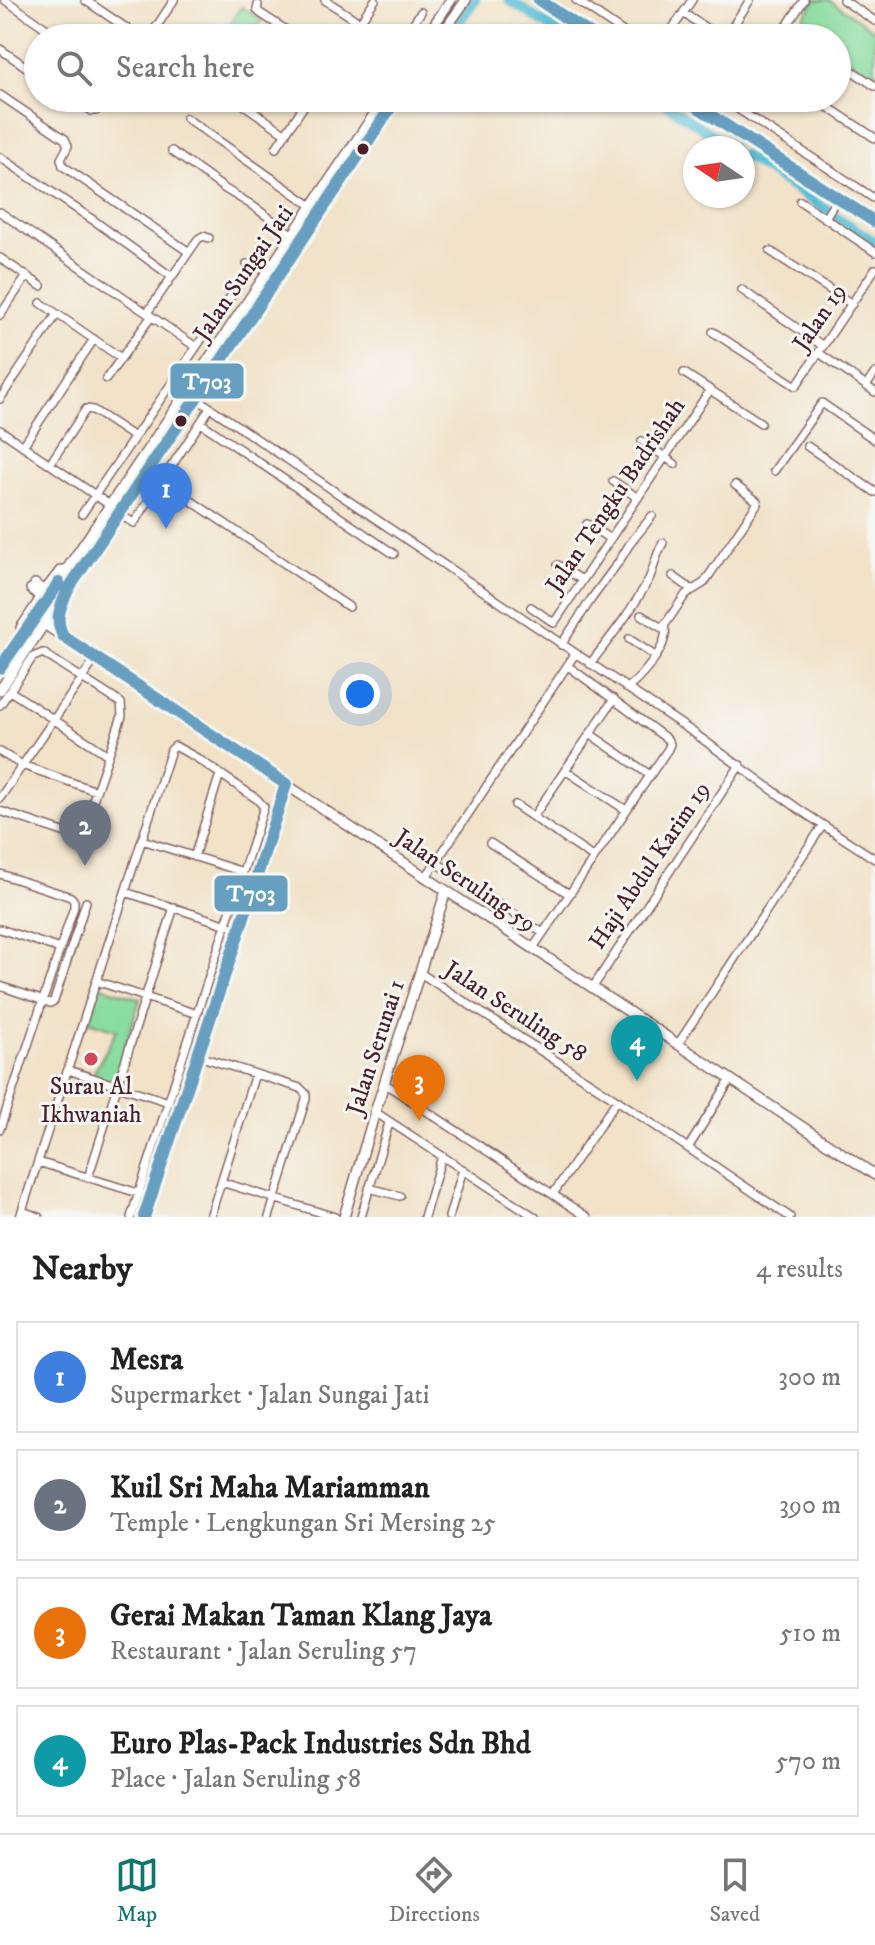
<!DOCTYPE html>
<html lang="en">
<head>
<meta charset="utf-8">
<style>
	body { margin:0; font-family:"IM FELL DW Pica",serif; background:#f2f2f2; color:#222 }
	.compass { position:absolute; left:683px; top:136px; width:72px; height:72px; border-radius:50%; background:#fff; box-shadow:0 2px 6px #0004; rotate:283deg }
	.you { position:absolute; left:360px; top:694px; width:28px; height:28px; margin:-20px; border:6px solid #fff; border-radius:50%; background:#1a73e8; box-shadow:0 0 0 12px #1a73e833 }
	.badge { display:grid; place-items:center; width:52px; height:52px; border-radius:50%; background:#0f766e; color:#fff; font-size:26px; font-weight:700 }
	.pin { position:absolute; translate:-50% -66px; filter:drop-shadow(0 2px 4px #0008) }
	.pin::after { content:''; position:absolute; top:42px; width:28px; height:24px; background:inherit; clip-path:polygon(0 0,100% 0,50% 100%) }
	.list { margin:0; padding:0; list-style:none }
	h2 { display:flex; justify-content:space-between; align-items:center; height:104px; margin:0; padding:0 32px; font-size:34px }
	h2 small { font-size:26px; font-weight:400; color:#767676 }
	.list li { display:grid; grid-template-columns:52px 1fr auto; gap:24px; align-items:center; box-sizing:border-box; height:112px; margin:0 16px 16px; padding:0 16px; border:2px solid #e0e0e0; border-radius:0px }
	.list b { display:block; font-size:30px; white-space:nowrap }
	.list p { margin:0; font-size:26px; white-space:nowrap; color:#767676 }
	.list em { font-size:26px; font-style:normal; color:#767676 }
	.icon { flex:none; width:44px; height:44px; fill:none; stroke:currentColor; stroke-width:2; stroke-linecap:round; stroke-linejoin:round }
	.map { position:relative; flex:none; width:875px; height:1217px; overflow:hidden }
	.search { position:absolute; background:#fff; box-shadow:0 2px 6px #0004; left:24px; right:24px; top:24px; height:88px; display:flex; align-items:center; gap:20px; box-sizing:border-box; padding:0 28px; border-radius:44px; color:#767676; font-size:30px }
	.sheet { height:616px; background:#fff }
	nav { display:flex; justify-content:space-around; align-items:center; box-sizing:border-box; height:112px; border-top:2px solid #e0e0e0; background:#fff; font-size:22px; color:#767676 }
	nav a { display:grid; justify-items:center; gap:4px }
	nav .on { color:#0f766e }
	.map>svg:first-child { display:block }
	.green { fill:#87db9e; stroke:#687d64; stroke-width:2 }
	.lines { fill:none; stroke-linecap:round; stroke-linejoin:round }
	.river { stroke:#59bed7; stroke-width:10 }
	.minor-casing { stroke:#846362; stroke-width:10 }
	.major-casing { stroke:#846362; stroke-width:12 }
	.minor { stroke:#fff; stroke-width:7 }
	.major { stroke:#fff; stroke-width:9 }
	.bus-1-casing { stroke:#f6f6f2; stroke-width:18 }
	.bus-1 { stroke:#679fc0; stroke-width:12 }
	.bus-dot { fill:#4a1f2b; stroke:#f6f6f2; stroke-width:3 }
	.poi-dot { fill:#d1495b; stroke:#f6f6f2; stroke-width:3 }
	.labels { text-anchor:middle; stroke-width:6; stroke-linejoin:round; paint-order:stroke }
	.street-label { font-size:24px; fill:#4a1f2b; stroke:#f6f6f2 }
	.poi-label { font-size:24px; fill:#4a1f2b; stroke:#f6f6f2 }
	.line-badge { stroke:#f6f6f2; stroke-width:3 }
	.badge-label { font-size:22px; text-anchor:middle; font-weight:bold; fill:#fff }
</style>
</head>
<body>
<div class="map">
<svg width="875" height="1217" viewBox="0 0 875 1217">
	<rect width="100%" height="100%" fill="#f6f6f2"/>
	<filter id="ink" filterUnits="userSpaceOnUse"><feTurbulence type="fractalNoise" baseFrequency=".0125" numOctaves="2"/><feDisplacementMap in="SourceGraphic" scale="16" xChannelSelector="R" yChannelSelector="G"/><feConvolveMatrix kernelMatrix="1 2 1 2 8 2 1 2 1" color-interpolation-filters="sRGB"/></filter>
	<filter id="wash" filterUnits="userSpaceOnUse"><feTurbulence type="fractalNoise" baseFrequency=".006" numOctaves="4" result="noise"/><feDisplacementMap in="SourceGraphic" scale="32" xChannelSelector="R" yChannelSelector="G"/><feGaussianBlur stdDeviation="1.8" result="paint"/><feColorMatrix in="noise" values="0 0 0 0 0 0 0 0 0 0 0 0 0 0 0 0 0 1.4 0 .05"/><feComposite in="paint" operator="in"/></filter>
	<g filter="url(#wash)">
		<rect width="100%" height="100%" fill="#f1e2c8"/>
		<!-- green -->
		<path class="green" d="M815,0h14l46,31v46l-38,-25v-14h-20l-19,-12z
			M241,7l21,13 -12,18h-25l-3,-2z
			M100,986l40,13 -26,84 -22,-7 25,-46 -28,-9z"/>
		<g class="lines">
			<!-- river -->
			<path class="river" d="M509,0l58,38
				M459,22l16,-22
				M657,98l75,50
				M743,155l132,87"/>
		</g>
	</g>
	<g filter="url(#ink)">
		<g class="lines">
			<!-- minor casing -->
			<g class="minor-casing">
				<path id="minor" d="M5,0l55,38
					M85,0l56,38
					M325,0l59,38
					M576,0l56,38
					M843,0l32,21
					M258,5l-1,5 3,3 38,25
					M683,13l38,25
					M360,22l15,-22
					M786,27l17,11
					M149,38l25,-38
					M403,38l18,-26
					M666,38l26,-38
					M725,38l25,-38
					M779,38l25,-38
					M0,49l38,26
					M837,61l38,25
					M0,95l65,44 3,7 -7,13 2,7 126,86
					M72,98l20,13h4l9,-13
					M234,98l52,36
					M721,98l154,101
					M814,98l61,40
					M205,103l4,-5
					M186,118l126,88
					M276,148l33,-50
					M172,151l53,38 25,15 43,31
					M0,157l96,65 76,55
					M800,201l75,51
					M0,212l196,135
					M825,218l13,-21
					M770,251l82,53
					M0,258l41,28
					M742,290l81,56
					M41,303l80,55
					M147,313l51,-74 5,-3 6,2
					M0,315l27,-39
					M713,332l83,54 79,-117
					M819,353l56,39
					M684,373l77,50
					M106,379l45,-62
					M866,386l9,-13
					M196,398l498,335 106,77 75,49
					M0,399l57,-85
					M201,423l193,131
					M0,430l111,76
					M642,441l33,23
					M23,446l71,-107
					M807,446l68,46
					M50,464l36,-55 7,1 41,27
					M147,471l202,136
					M774,471l48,-68 53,37
					M613,481l25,17
					M82,514l165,-241 2,-6 -2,-3
					M119,514l15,9 76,-115
					M587,524l23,15
					M558,565l24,15
					M673,576l18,13
					M531,607l23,16 156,-233
					M641,615l24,15
					M629,639l26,17
					M561,645l31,-47 28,-38 9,-15 23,-29
					M590,664c21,-27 43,-55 59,-85 6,-13 6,-23 14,-36
					M626,688c12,-5 35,-35 38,-48 2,-7 2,-7 0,-14l22,-32 18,-11 53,-79v-3l-22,-16
					M10,691l98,64
					M0,705l33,-48 10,-4 78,50 1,13 -39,113 -5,5 -6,1 -72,-24
					M590,734l60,41
					M0,752l22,13 74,26
					M565,770l61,40
					M0,798l96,-140
					M515,805l79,53
					M533,817l81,-118
					M142,840l101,32
					M407,843l136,90
					M490,843l79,51
					M194,857l26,-83
					M0,874l71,23 3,4v6l-74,222
					M426,877l149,-223
					M125,892l115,37
					M0,929l60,20
					M533,948l135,-199 2,-5 -3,-5 -99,-73
					M420,973l197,127 173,117
					M96,981l101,33
					M0,986l50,17 4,-2 32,-99
					M593,987l147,-222
					M678,1044l145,-219
					M198,1056l102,32 6,6v5l-37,118
					M68,1070l101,32
					M384,1083l203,134
					M375,1112l160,105
					M688,1148l43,-69
					M38,1162l113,35
					M88,1178l86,-271
					M221,1182l114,35
					M369,1188l31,8
					M553,1194l64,-94
					M22,1211l17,6
					M20,1217l151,-467 4,-4 22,12 60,41 7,8 -133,410
					M144,1217l96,-288 46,-145
					M210,1217l45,-143
					M361,1217l28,-94
					M424,1217l18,-61
					M449,1217l14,-48"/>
			</g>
			<!-- major casing -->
			<g class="major-casing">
				<path id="major" d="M539,0l57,38
					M425,38l26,-38
					M439,38l27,-38
					M684,98l191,124
					M35,584l6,5 6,-1 14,-18
					M61,605c-4,11 -6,22 2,31
					M35,618l840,557
					M21,628l18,-27 -1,-7 -7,-5
					M0,668l385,-570
					M0,690l397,-592
					M344,1217l31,-105 71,-221"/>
			</g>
			<!-- minor -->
			<use href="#minor" class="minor"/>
			<!-- major -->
			<use href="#major" class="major"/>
			<!-- bus-1 casing -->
			<g class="bus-1-casing">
				<path id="bus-1" d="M539,0l57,38
					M684,98l191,124
					M0,668l59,-85
					M144,1217l96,-288 46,-145 -222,-147c-11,-17 -3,-32 5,-49l328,-490"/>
			</g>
			<!-- bus-1 -->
			<use href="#bus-1" class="bus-1"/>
		</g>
	</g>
	<!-- markers -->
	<g class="bus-dot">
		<circle cx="363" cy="149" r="7"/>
		<circle cx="181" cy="421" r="7"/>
	</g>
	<circle class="poi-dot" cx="91" cy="1059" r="8"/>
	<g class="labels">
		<!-- street labels -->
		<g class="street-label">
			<text transform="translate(243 273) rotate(-56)" y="8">Jalan Sungai Jati</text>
			<text transform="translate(819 317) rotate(-56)" y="8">Jalan 19</text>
			<text transform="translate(615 495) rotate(-56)" y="8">Jalan Tengku Badrishah</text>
			<text transform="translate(649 865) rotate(-56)" y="8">Haji Abdul Karim 19</text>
			<text transform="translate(466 880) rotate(34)" y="8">Jalan Seruling 59</text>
			<text transform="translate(516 1011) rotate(33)" y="8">Jalan Seruling 58</text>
			<text transform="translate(375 1047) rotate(-72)" y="8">Jalan Serunai 1</text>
		</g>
		<!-- poi labels -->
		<g class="poi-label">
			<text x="91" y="1094">Surau Al<tspan x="91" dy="28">Ikhwaniah</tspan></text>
		</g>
	</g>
	<g class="line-badge">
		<rect x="169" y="362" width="76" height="38" rx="8" fill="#679fc0"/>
		<rect x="213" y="874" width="76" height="39" rx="8" fill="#679fc0"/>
	</g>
	<g class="badge-label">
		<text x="207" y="389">T703</text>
		<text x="251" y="901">T703</text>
	</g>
</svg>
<svg class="compass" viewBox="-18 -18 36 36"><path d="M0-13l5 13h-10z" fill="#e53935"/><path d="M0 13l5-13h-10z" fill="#767676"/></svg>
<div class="you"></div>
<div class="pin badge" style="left:166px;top:529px;background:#3f7fe0">1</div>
<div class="pin badge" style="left:85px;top:866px;background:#6b7280">2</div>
<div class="pin badge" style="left:419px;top:1121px;background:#e8710a">3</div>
<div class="pin badge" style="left:637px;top:1081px;background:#0f9aa8">4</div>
<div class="search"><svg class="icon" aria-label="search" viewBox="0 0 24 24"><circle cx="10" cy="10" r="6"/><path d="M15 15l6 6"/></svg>Search here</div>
</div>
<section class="sheet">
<h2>Nearby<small>4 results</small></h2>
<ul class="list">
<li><span class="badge" style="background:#3f7fe0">1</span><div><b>Mesra</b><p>Supermarket · Jalan Sungai Jati</p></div><em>300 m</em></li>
<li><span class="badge" style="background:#6b7280">2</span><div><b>Kuil Sri Maha Mariamman</b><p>Temple · Lengkungan Sri Mersing 25</p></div><em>390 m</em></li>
<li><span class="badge" style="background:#e8710a">3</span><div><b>Gerai Makan Taman Klang Jaya</b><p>Restaurant · Jalan Seruling 57</p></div><em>510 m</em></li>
<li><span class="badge" style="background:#0f9aa8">4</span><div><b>Euro Plas-Pack Industries Sdn Bhd</b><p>Place · Jalan Seruling 58</p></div><em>570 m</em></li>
</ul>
</section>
<nav>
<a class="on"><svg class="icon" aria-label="map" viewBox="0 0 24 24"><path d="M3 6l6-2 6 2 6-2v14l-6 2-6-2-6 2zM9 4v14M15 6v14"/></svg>Map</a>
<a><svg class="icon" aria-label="directions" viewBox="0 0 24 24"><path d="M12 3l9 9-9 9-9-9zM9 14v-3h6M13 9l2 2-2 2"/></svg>Directions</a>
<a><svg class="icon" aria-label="saved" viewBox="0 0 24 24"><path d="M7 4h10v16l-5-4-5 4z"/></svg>Saved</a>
</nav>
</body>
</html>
